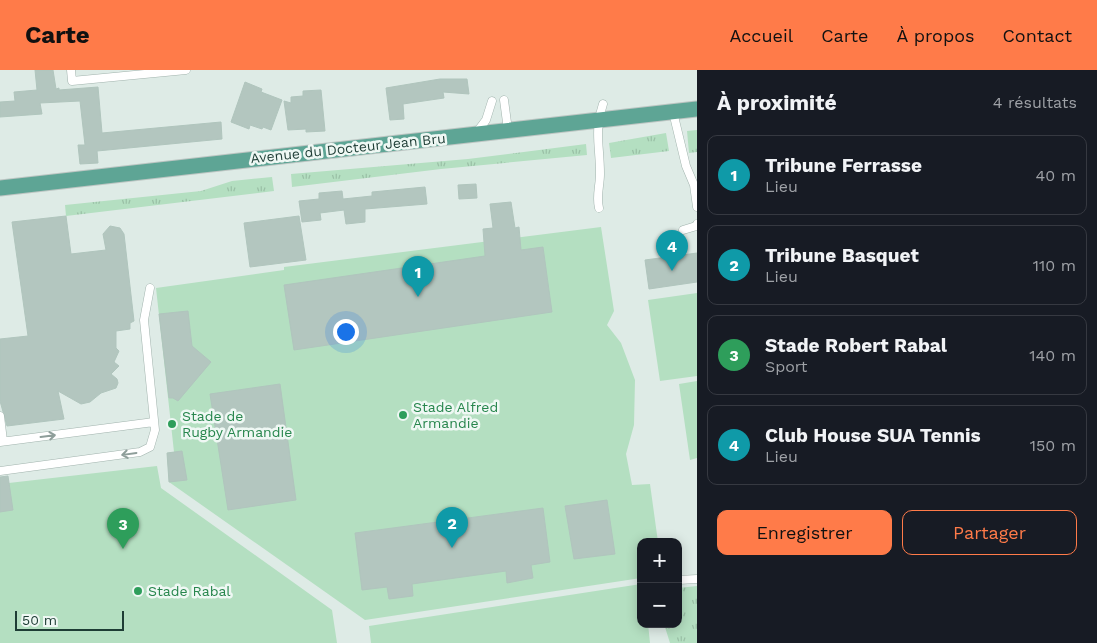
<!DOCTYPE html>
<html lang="fr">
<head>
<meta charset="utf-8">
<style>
	body { margin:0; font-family:"Work Sans",sans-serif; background:#242831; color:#f1f3f6 }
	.controls { position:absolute; right:15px; bottom:15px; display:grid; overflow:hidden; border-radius:10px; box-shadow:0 2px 12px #0003 }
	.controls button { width:45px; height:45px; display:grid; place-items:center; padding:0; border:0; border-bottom:1px solid #363941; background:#171b24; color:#f1f3f6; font:25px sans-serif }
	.scale { position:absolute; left:15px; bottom:12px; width:109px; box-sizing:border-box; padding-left:5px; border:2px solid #1e3d35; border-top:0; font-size:14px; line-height:18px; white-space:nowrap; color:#1e3d35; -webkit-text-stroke:4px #eff8f4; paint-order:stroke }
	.you { position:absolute; left:345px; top:261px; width:18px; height:18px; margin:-12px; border:4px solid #fff; border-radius:50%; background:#1a73e8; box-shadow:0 0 0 8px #1a73e833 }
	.badge { display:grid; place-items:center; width:32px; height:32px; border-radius:50%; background:#ff7b49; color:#fff; font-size:16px; font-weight:700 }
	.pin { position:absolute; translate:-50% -41px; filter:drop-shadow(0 1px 2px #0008) }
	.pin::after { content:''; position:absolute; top:26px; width:18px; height:15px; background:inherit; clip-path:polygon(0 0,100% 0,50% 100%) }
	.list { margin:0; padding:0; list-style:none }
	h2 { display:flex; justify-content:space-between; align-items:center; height:65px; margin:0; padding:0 20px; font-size:21px }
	h2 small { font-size:16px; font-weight:400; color:#9ea1a6 }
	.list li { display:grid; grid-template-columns:32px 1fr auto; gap:15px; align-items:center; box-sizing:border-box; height:80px; margin:0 10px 10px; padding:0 10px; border:1px solid #363941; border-radius:10px }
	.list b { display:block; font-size:19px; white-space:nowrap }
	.list p { margin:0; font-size:16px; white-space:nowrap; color:#9ea1a6 }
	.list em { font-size:16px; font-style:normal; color:#9ea1a6 }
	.actions { display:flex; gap:10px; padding:15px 20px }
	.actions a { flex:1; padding:11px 0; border:1px solid #ff7b49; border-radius:10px; text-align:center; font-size:18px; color:#ff7b49 }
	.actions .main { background:#ff7b49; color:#111 }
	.map { position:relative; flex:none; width:697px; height:573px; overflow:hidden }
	header { display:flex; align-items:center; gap:30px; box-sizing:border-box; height:70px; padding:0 25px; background:#ff7b49; color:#111 }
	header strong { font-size:24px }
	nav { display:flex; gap:28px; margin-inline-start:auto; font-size:18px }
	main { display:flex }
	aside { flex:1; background:#171b24 }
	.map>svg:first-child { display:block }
	.grass { fill:url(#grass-tufts) }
	.garden { fill:#b4dfc1 }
	.building { fill:#b3c6bf; stroke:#b0c5bd }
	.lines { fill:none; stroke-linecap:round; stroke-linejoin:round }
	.service-casing { stroke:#a1b3ad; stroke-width:9 }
	.primary-casing { stroke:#bcc5c2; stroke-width:17 }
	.service { stroke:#fff; stroke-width:8 }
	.primary { stroke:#5ea595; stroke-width:15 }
	.oneway { stroke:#8e9e9a }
	.leisure-dot { fill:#2e9e5b; stroke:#eff8f4; stroke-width:2 }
	.labels { text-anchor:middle; stroke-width:5; stroke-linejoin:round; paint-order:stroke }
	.street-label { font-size:14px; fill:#1e3d35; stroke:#eff8f4 }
	.leisure-label { font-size:14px; fill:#27864d; stroke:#eff8f4; text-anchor:start }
</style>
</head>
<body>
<header>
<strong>Carte</strong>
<nav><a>Accueil</a><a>Carte</a><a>À propos</a><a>Contact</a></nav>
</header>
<main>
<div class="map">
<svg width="697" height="573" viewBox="0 0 697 573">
	<defs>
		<pattern id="grass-tufts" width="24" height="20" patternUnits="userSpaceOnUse" patternTransform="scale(1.25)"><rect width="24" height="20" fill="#b4dfc1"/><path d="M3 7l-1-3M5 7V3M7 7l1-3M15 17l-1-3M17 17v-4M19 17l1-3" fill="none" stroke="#9ac0a6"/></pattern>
	</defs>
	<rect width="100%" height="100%" fill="#deebe6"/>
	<!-- grass -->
	<path class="grass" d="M697,60v22l-8,1 -2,-22z
		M666,63l3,18 -58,7 -2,-15z
		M586,74l1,11 -146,14 -149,18 -1,-13 177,-15z
		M272,107l2,14 -208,25 -1,-11 136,-14 31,-10z
		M697,516v57h-27l-6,-19h14v-36z"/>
	<!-- garden -->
	<path class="garden" d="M601,157l13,84 -7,14 14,18 14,37 -1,45 -8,29 6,31 18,-1 8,58h-17v36l-276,42 -196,-138 -2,-29 7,-1 -18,-164 128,-18v-3z
		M697,223v83l-37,5 -12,-81z
		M697,311v77l-7,2 -11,-76z
		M157,396l4,22 171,122 5,33h-337v-159z
		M641,514v40h7l2,19h-279l-2,-17z"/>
	<!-- building -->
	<path class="building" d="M35,0h18l3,19 3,-1v2l39,-3 4,46 119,-11 1,17 -125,12 1,12 -18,1 -2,-19h7l-5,-44 -40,2 2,11 -42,3v-15l15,-1 -1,-9 23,-2z
		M440,9h27l2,15 -26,-2 1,6 -41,6 1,15 -14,1 -4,-32z
		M245,12l17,7 -1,3 21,8 -11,30 -8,-3 -1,2 -12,-4 -1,4 -18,-7z
		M321,20l4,41 -19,1v-3l-18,1 -4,-29 7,2v-6l12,-1v-5z
		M476,114l1,14 -18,1 -1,-14z
		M425,117l2,17 -62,5v13l-19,2 -2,-14 -24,3 1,7 -19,2 -3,-21 20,-2v-6l23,-2 1,8 29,-3v-4z
		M511,132l4,26 4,-1 2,23 22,-3 9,65 -258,38 -10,-65 201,-29 -2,-27 10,-1 -3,-24z
		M66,146l5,38 35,-4 -3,-16 7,-8 10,2 4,6 10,87 -4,2v6l-14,2v17l3,3 -5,11 5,4 -8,8 6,5 1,4 -2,5 -15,5 -11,9 -9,2 -23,-13 6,28 -57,7 -7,-25v-62l28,-3 -16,-114z
		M299,146l7,44 -56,7 -6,-44z
		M697,183v29l-48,7 -4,-29z
		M188,241l4,35 19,16 -33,39 -5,-3h-4l-10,-84z
		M280,314l16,116 -68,10 -18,-116z
		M182,381l5,29 -18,2 -2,-29z
		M8,406l5,34 -13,2v-35z
		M607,430l8,54 -41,5 -9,-53z
		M543,438l7,54 -19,3 2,13 -26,5 -1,-12 -94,13 1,12 -24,3 -2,-12 -25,3 -7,-57z"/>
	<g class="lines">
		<!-- service casing -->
		<g class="service-casing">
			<path id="service" d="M71,0l1,11 114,-11
				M504,30l4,30
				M673,42l13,54 8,19 3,22
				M477,62l9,-12 6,-19
				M599,138c-3,-12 1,-22 1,-34 0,-29 -6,-41 3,-70
				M683,160l13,-4 1,-2
				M0,346l3,25
				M0,372l154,-20
				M0,401l140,-19 10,-5 5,-17 -11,-110 6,-32
				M678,510l19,-1"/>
		</g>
		<!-- primary casing -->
		<g class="primary-casing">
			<path id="primary" d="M0,118l697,-79"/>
		</g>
		<!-- service -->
		<use href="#service" class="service"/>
		<!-- primary -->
		<use href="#primary" class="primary"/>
	</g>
	<!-- one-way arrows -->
	<defs><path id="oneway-shaft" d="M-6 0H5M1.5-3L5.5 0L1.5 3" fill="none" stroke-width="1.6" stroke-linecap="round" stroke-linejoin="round" transform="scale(1.25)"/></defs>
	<g class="oneway">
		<use href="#oneway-shaft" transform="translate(48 366) rotate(-7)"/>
		<use href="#oneway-shaft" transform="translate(129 384) rotate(172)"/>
	</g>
	<!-- markers -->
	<g class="leisure-dot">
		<circle cx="403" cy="345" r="5"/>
		<circle cx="172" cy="354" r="5"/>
		<circle cx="138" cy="521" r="5"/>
	</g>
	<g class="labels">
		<!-- street labels -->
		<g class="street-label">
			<text transform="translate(348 78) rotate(-6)" y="5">Avenue du Docteur Jean Bru</text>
		</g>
		<!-- leisure labels -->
		<g class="leisure-label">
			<text x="413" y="342">Stade Alfred<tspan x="413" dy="16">Armandie</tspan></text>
			<text x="182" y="351">Stade de<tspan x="182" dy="16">Rugby Armandie</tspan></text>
			<text x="148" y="526">Stade Rabal</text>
		</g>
	</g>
</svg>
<div class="controls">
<button>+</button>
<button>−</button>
</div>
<div class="scale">50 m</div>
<div class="you"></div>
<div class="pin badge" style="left:418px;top:227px;background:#0f9aa8">1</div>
<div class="pin badge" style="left:452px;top:478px;background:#0f9aa8">2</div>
<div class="pin badge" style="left:123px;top:479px;background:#2e9e5b">3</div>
<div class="pin badge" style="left:672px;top:201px;background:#0f9aa8">4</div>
</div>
<aside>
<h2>À proximité<small>4 résultats</small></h2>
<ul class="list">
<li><span class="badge" style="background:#0f9aa8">1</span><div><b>Tribune Ferrasse</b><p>Lieu</p></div><em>40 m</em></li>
<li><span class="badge" style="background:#0f9aa8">2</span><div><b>Tribune Basquet</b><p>Lieu</p></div><em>110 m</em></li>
<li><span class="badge" style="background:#2e9e5b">3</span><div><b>Stade Robert Rabal</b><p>Sport</p></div><em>140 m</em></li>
<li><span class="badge" style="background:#0f9aa8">4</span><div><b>Club House SUA Tennis</b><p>Lieu</p></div><em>150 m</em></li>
</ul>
<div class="actions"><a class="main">Enregistrer</a><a>Partager</a></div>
</aside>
</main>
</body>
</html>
